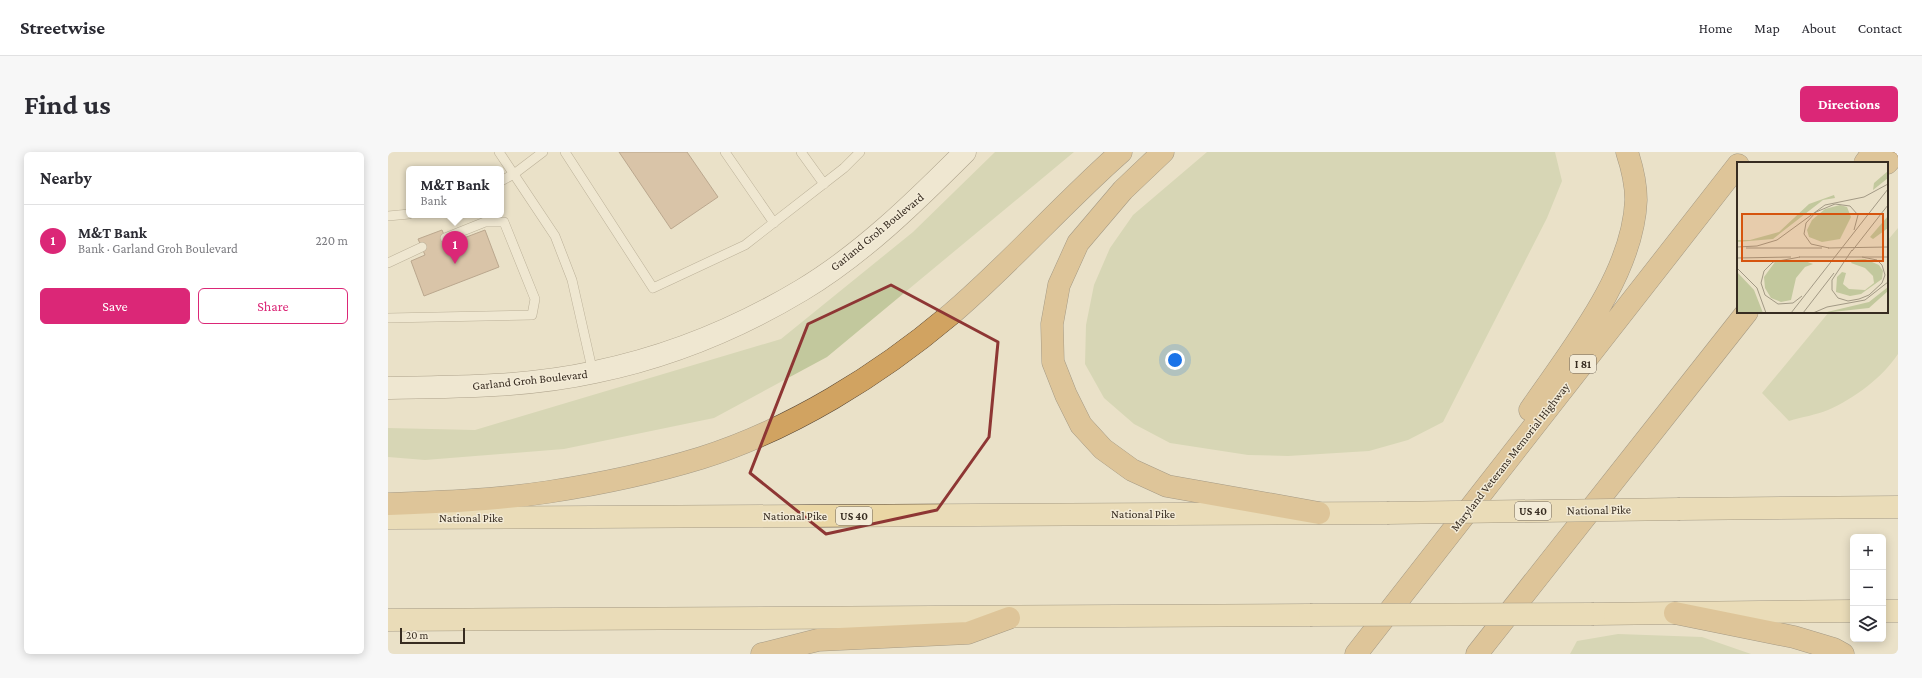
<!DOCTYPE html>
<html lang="en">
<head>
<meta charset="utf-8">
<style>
	body { margin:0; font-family:"Crimson Pro",serif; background:#f7f7f7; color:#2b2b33 }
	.controls { position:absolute; right:12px; bottom:12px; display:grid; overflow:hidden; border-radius:6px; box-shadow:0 2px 10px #0003 }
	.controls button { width:36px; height:36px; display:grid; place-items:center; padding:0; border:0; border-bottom:1px solid #e1e1e2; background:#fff; color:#2b2b33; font:20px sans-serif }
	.scale { position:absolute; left:12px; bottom:10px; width:65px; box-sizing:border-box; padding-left:4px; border:2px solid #372c21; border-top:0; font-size:11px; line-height:14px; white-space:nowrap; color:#372c21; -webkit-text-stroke:3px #f3ebd7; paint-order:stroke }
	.you { position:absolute; left:787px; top:208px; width:14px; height:14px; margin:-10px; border:3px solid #fff; border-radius:50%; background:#1a73e8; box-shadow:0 0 0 6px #1a73e833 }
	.badge { display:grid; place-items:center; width:26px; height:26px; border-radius:50%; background:#db2777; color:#fff; font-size:13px; font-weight:700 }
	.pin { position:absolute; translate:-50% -33px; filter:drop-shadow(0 1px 2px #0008) }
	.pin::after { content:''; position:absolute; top:21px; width:14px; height:12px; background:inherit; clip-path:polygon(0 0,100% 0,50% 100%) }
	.popup { position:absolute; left:18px; top:14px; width:98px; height:52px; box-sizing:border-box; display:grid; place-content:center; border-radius:6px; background:#fff; filter:drop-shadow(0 1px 3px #0005); font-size:13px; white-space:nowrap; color:#7c7c81 }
	.popup b { font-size:15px; color:#2b2b33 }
	.popup::after { content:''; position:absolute; left:50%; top:100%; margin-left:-8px; border:8px solid transparent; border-top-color:#fff }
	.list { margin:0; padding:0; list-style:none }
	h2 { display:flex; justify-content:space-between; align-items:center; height:52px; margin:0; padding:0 16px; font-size:17px }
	h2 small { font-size:13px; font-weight:400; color:#7c7c81 }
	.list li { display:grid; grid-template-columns:26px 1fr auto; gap:12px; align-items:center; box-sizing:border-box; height:72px; padding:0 16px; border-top:1px solid #e1e1e2 }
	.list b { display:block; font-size:15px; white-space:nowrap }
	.list p { margin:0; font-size:13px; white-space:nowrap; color:#7c7c81 }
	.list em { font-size:13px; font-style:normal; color:#7c7c81 }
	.actions { display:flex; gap:8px; padding:12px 16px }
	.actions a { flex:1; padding:9px 0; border:1px solid #db2777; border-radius:6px; text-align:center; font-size:14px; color:#db2777 }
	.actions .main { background:#db2777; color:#fff }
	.icon { flex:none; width:22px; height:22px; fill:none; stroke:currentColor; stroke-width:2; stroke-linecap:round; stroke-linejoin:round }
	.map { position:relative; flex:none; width:1510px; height:502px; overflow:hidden; border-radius:6px }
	header { display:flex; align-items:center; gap:24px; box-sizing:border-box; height:56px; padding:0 20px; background:#fff; border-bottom:1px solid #e1e1e2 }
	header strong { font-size:19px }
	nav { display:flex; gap:22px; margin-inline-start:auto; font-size:14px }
	.intro { display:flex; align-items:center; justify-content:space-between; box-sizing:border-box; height:96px; padding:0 24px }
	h1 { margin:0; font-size:28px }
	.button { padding:10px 18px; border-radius:6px; background:#db2777; color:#fff; font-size:14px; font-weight:700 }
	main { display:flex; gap:24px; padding:0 24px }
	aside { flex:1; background:#fff; border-radius:6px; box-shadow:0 2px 10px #0003 }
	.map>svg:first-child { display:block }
	.green { fill:#c2c89d }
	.building { fill:#c59f81; stroke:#826047 }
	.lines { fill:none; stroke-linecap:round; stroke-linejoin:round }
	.lane-casing { stroke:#85745f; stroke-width:10 }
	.secondary-casing { stroke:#675542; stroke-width:23 }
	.primary-casing { stroke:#534232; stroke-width:23 }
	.highway-casing { stroke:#534232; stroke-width:23 }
	.lane { stroke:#f6eedb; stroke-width:9 }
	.secondary { stroke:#f6eedb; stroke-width:22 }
	.primary { stroke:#ead6a4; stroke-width:22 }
	.highway { stroke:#d1a361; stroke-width:22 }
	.primary-bridge-casing { stroke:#534232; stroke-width:23; stroke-linecap:butt }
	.primary-bridge { stroke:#ead6a4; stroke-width:22 }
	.marked { fill:none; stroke:#8e3634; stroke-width:3; stroke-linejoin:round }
	.labels { text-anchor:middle; stroke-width:3; stroke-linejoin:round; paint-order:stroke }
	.shield { fill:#f3ebd7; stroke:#6f6558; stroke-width:1 }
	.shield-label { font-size:11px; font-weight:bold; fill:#372c21 }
	.street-label { font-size:12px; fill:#372c21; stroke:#f3ebd7 }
	.inset-road { fill:none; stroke:#a29985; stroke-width:1 }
	.view { fill:#d6540e; fill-opacity:0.15; stroke:#d6540e; stroke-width:2 }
	.inset-edge { fill:none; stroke:#372c21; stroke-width:2 }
</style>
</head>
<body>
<header>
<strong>Streetwise</strong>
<nav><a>Home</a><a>Map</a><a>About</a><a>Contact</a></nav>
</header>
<div class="intro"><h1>Find us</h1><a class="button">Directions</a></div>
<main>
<aside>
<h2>Nearby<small></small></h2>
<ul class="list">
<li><span class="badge">1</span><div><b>M&amp;T Bank</b><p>Bank · Garland Groh Boulevard</p></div><em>220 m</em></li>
</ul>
<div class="actions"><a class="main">Save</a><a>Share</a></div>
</aside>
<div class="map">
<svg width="1510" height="502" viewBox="0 0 1510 502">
	<rect width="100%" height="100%" fill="#eae1c8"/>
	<!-- green -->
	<path class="green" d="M607,0h79l-247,205 -113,61 -150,31 -139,11 -37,-3v-29l87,2 306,-91 132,-107z
		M819,0h348l7,29 -15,37 -104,204 -35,18 -39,11 -81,5 -40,-1 -78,-12 -36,-19 -30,-26 -19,-34 1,-39 8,-40 16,-37 23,-33z
		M1510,76v126c-16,24 -43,44 -70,56 -12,5 -26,7 -39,11l-27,-28 67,-81h58v-71z
		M1230,482l84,3 49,17h-181l7,-13z"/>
	<!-- building -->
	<path class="building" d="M231,0h68l31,45 -47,32z
		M54,78l6,14 37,-14 14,37 -75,29 -13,-35 14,-6 -7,-16z"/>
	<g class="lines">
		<!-- lane casing -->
		<g class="lane-casing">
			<path id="lane" d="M111,0l56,84 17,44 21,93
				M177,0l88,136 92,-43 99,-77 16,-16
				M337,0l49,71
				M413,0l23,32
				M113,29l13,-7 29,-22
				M0,64l21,-2
				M0,111l34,-16
				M0,166l144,-3 3,-16 -31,-77h-19l-40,16"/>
		</g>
		<!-- secondary casing -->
		<g class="secondary-casing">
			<path id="secondary" d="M0,236c69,-1 139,-1 207,-16 73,-15 142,-43 207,-82 60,-36 113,-88 163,-138"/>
		</g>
		<!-- primary casing -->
		<g class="primary-casing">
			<path id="primary" d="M1292,357l218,-2
				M0,366l999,-5
				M1495,459h15
				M1206,462l259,-3
				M0,468l922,-5"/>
		</g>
		<!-- highway casing -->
		<g class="highway-casing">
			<path id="highway" d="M775,0l-40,38 -45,53 -19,42 -7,39 1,38 13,33 15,30 22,24 29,21 35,16 152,27
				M1477,11l8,-11
				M1499,11l10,-11
				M1142,258c41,-60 103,-135 106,-210 0,-16 -4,-33 -9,-48
				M0,352c53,-2 107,-4 160,-12 52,-8 104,-19 153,-34 89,-28 178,-83 249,-143 60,-51 112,-111 171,-163
				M1287,461l119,24 40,12 9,5
				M374,502l56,-14 150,-7 41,-15
				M968,502l382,-489
				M1089,502l270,-342"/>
		</g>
		<!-- lane -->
		<use href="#lane" class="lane"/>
		<!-- secondary -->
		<use href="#secondary" class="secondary"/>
		<!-- primary -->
		<use href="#primary" class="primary"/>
		<!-- highway -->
		<use href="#highway" class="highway"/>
		<!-- primary-bridge casing -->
		<g class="primary-bridge-casing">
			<path id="primary-bridge" d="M999,361l293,-4
				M922,463l284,-1"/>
		</g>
		<!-- primary-bridge -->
		<use href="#primary-bridge" class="primary-bridge"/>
	</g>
	<!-- marked area -->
	<path d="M0 0H1510V502H0ZM503,133l107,57 -9,95 -52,73 -111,24 -76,-61 58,-149z" fill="#eae1c8" fill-opacity=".55" fill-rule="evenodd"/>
	<path class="marked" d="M503,133l107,57 -9,95 -52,73 -111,24 -76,-61 58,-149z"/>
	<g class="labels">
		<!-- shield labels -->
		<g class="shield">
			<rect x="1182" y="203" width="26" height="18" rx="3"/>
			<rect x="1127" y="350" width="36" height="18" rx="3"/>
			<rect x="448" y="355" width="36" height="18" rx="3"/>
		</g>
		<g class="shield-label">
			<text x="1195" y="216">I 81</text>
			<text x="1145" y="363">US 40</text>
			<text x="466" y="368">US 40</text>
		</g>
		<!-- street labels -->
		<g class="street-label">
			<text transform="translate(489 80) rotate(-39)" y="4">Garland Groh Boulevard</text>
			<text transform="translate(142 228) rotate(-6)" y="4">Garland Groh Boulevard</text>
			<text transform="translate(1122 305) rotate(-52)" y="4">Maryland Veterans Memorial Highway</text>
			<text transform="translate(1211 358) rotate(-1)" y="4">National Pike</text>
			<text x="755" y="366">National Pike</text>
			<text x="407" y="368">National Pike</text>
			<text x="83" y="370">National Pike</text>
		</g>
	</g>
	<!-- overview -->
	<g transform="translate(1349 10)">
		<rect width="151" height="151" fill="#eae1c8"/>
		<path d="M151,9v7l-15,12 1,-7zM97,33l1,3 -12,2 -50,39 -36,3v-2h13l29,-8 30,-28zM103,43l7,2 4,10 -11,22 -18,3 -13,-5 -2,-7 5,-10 13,-11zM151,54v12l-15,11 -3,-2zM128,97l14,6 4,6 -1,8 -21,15 -11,2 -14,-4 1,-15 5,-5 4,1 -3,11 6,5 16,1 9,-7 -1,-7 -8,-8 -14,-5 2,-3zM68,99l8,3 -8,3 -9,11 -5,22 -10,2 -10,-4 -6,-10 -1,-11 11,-15zM0,110l17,18 9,23h-26zM151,125v4l-19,17 -46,5 46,-11z" fill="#c2c89d"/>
		<path class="inset-road" d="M0,85l20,-1 20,-6 48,-35 39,-8 24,-13M9,86h76M91,86l60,-1M92,86l-18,-4 -7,-10 2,-11 10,-11 19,-8 15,2 8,9 -4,15M115,88l-20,30v10l6,8 10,3 11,-2 10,-4 13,-12 3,-8 -3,-10 -5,-5 -15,-3M115,89l36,-46M62,95h89M63,95l-27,5 -9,9 -3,12 4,12 13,9 15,-1 9,-7M0,96l54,-1M0,106l20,20 9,25M54,151l97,-124M66,151l31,-40M76,151l14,-6 38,-7 23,-18"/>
		<path class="view" d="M5,52h141v47h-141z"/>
		<rect width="151" height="151" class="inset-edge"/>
	</g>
</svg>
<div class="controls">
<button>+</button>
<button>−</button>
<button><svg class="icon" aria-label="layers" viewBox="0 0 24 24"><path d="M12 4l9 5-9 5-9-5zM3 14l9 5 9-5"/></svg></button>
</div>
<div class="scale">20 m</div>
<div class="you"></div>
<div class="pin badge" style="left:67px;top:112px">1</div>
<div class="popup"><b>M&amp;T Bank</b>Bank</div>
</div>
</main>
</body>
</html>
